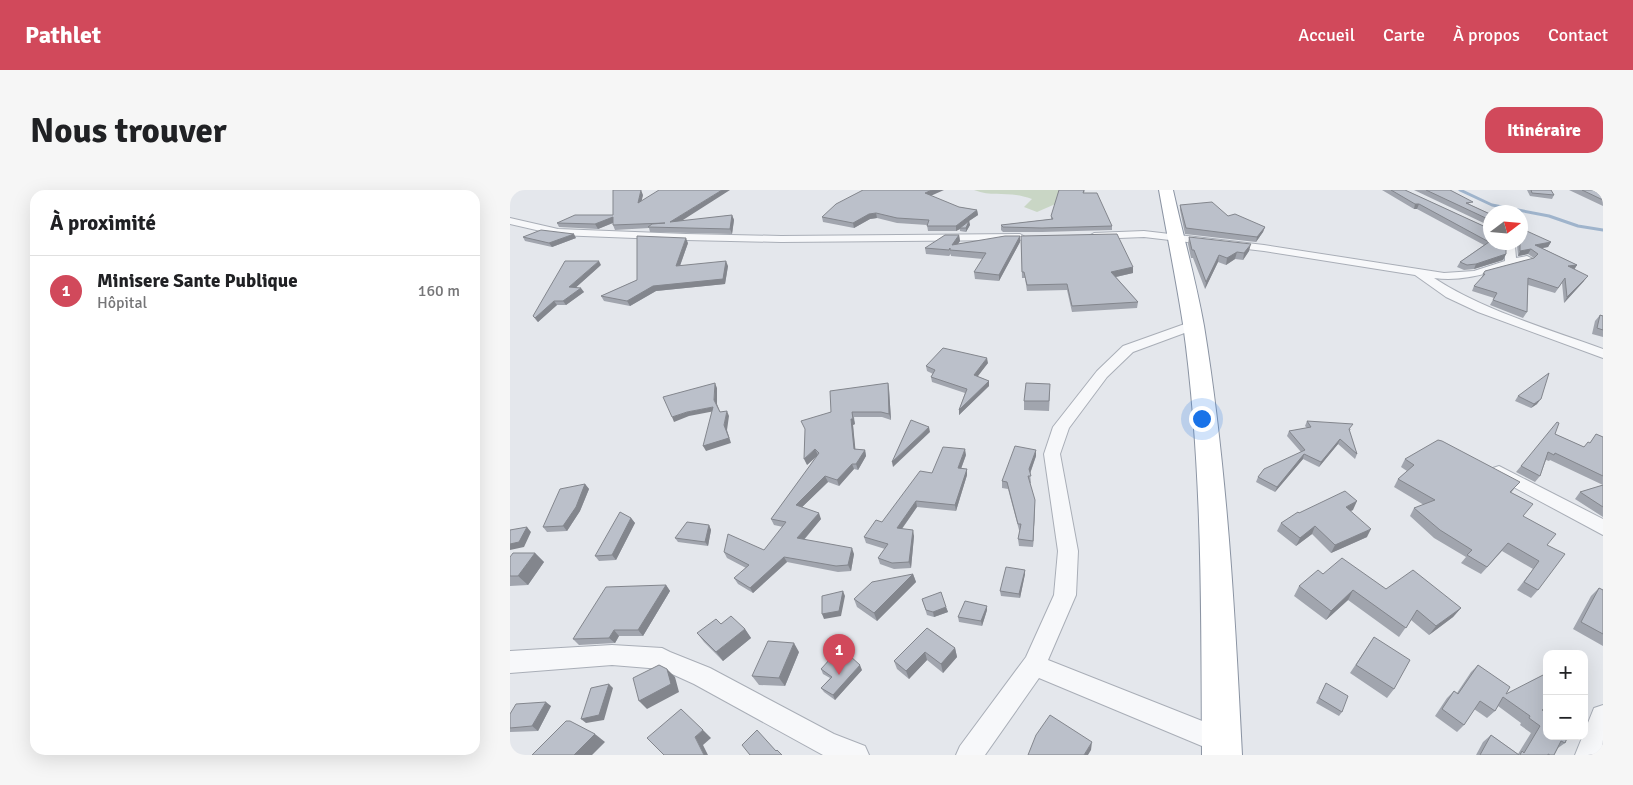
<!DOCTYPE html>
<html lang="fr">
<head>
<meta charset="utf-8">
<style>
	body { margin:0; font-family:Signika,sans-serif; background:#f6f6f6; color:#202124 }
	.controls { position:absolute; right:15px; bottom:15px; display:grid; overflow:hidden; border-radius:10px; box-shadow:0 5px 20px #0002 }
	.controls button { width:45px; height:45px; display:grid; place-items:center; padding:0; border:0; border-bottom:1px solid #e0e0e0; background:#fff; color:#202124; font:25px sans-serif }
	.compass { position:absolute; left:973px; top:15px; width:45px; height:45px; border-radius:50%; background:#fff; box-shadow:0 5px 20px #0002; rotate:74deg }
	.you { position:absolute; left:691px; top:228px; width:18px; height:18px; margin:-12px; border:4px solid #fff; border-radius:50%; background:#1a73e8; box-shadow:0 0 0 8px #1a73e833 }
	.badge { display:grid; place-items:center; width:32px; height:32px; border-radius:50%; background:#d1495b; color:#fff; font-size:16px; font-weight:700 }
	.pin { position:absolute; translate:-50% -41px; filter:drop-shadow(0 1px 2px #0008) }
	.pin::after { content:''; position:absolute; top:26px; width:18px; height:15px; background:inherit; clip-path:polygon(0 0,100% 0,50% 100%) }
	.list { margin:0; padding:0; list-style:none }
	h2 { display:flex; justify-content:space-between; align-items:center; height:65px; margin:0; padding:0 20px; font-size:21px }
	h2 small { font-size:16px; font-weight:400; color:#757577 }
	.list li { display:grid; grid-template-columns:32px 1fr auto; gap:15px; align-items:center; box-sizing:border-box; height:70px; padding:0 20px; border-top:1px solid #e0e0e0 }
	.list b { display:block; font-size:19px; white-space:nowrap }
	.list p { margin:0; font-size:16px; white-space:nowrap; color:#757577 }
	.list em { font-size:16px; font-style:normal; color:#757577 }
	.map { position:relative; flex:none; width:1093px; height:565px; overflow:hidden; border-radius:15px }
	header { display:flex; align-items:center; gap:30px; box-sizing:border-box; height:70px; padding:0 25px; background:#d1495b; color:#fff }
	header strong { font-size:24px }
	nav { display:flex; gap:28px; margin-inline-start:auto; font-size:18px }
	.intro { display:flex; align-items:center; justify-content:space-between; box-sizing:border-box; height:120px; padding:0 30px }
	h1 { margin:0; font-size:35px }
	.button { padding:12px 22px; border-radius:15px; background:#d1495b; color:#fff; font-size:18px; font-weight:700 }
	main { display:flex; gap:30px; padding:0 30px }
	aside { flex:1; background:#fff; border-radius:15px; box-shadow:0 5px 20px #0002 }
	.map>svg:first-child { display:block }
	.green { fill:#c9d6c5 }
	.lines { fill:none; stroke-linecap:round; stroke-linejoin:round }
	.stream { stroke:#9fb4cc; stroke-width:3 }
	.minor-casing { stroke:#a9aeb7; stroke-width:2 }
	.trunk-casing { stroke:#8b94a3; stroke-width:2 }
	.minor { fill:#f7f8fa; fill-rule:evenodd }
	.trunk { fill:#fff; fill-rule:evenodd }
	.wall { fill:#a1a5ae }
	.shaded-wall { fill:#83868d }
	.building { fill:#bbc0ca; stroke:#83868d }
</style>
</head>
<body>
<header>
<strong>Pathlet</strong>
<nav><a>Accueil</a><a>Carte</a><a>À propos</a><a>Contact</a></nav>
</header>
<div class="intro"><h1>Nous trouver</h1><a class="button">Itinéraire</a></div>
<main>
<aside>
<h2>À proximité<small></small></h2>
<ul class="list">
<li><span class="badge">1</span><div><b>Minisere Sante Publique</b><p>Hôpital</p></div><em>160 m</em></li>
</ul>
</aside>
<div class="map">
<svg width="1093" height="565" viewBox="0 0 1093 565">
	<rect width="100%" height="100%" fill="#e4e7ec"/>
	<!-- green -->
	<path class="green" d="M464,0h86v12l-23,10 -13,-5 8,-8c-25,-9 -36,-1 -58,-9z"/>
	<g class="lines">
		<!-- stream -->
		<path class="stream" d="M950,0l32,15 57,11 29,10 25,4"/>
		<!-- minor casing -->
		<g class="minor-casing">
			<path id="minor" d="M0,0h6l-6,4z
				M0,28l48,11 128,5 95,2 239,-2 5,3 -5,3 -239,2 -95,-2 -128,-5 -48,-11z
				M634,41l120,14 180,28 30,-2 31,-10v-14l-4,-5h12l2,4 1,12 11,-2 6,3 -2,2c-32,8 -64,22 -97,17 51,33 112,50 169,71v9l-125,-46 -32,-15 -31,-22 -151,-24 -120,-14 -50,2 -5,-3 5,-3z
				M683,131l5,1 2,3 -2,3 -65,24 -26,25 -38,51 -9,26 18,97 -2,44 -28,65 182,72 4,9 -4,9 -9,4 -182,-76 -54,77h-29l4,-9 66,-89 28,-62 4,-44 -14,-97 9,-27 44,-56 26,-25z
				M989,276l104,53v16l-110,-59 -3,-4 3,-4z
				M102,455l50,3 8,4 40,16 124,66 31,12 4,9h-46l-129,-71 -33,-15 -49,-4 -102,8v-22z
				M1093,515v45l-2,5h-26l19,-47z"/>
		</g>
		<!-- trunk casing -->
		<g class="trunk-casing">
			<path id="trunk" d="M649,0h14c10,45 23,91 31,136 23,142 31,286 38,429h-40c-1,-143 1,-289 -19,-431 -7,-45 -16,-89 -24,-134z"/>
		</g>
		<!-- minor -->
		<use href="#minor" class="minor"/>
		<!-- trunk -->
		<use href="#trunk" class="trunk"/>
	</g>
	<!-- wall -->
	<path class="wall" d="M575,0l-1,3 28,33v4l-70,2h-39l-2,-2v-5l50,-6v-3z
		M872,0h23l85,39 16,25 -3,6 -29,9 -10,1 -7,-3 3,-5 24,-17 -67,-36h-3z
		M904,0h36l21,15 19,9v12z
		M1017,0h24l3,5 -2,4 -22,-3z
		M1059,0h34v16z
		M133,5l-2,6 41,20 50,-6 2,5 -2,14 -82,-2 -1,-4 -34,2 -2,-5v-2l-15,6 -39,-2 -2,-4 56,-8z
		M670,15l48,11 37,11 -2,5 -7,10 -71,-8 -5,-24z
		M449,17l18,3 1,5 -9,6 1,4 -4,7 -6,-1v-2l-4,2h-28l-1,-6 -30,-2 -20,-5 -7,1 -16,9 -31,-6 -1,-5z
		M449,45l1,6 -2,3 62,-8v6l-21,39 -24,-2 -1,-7 9,-13 -32,-3v-2l-2,2 -23,-2 -1,-6z
		M511,46l112,31v6l-17,4 22,25 -1,6 -65,4 -5,-22 -40,1 -2,-13h-3z
		M13,47l53,1 -24,9 -27,-6z
		M679,47l60,14 -6,9 -8,-1 -9,6 -8,-3 -13,27 -12,-31h-2l-3,-14z
		M1005,52h36l-3,5 -6,1 35,17 -3,4 10,12 -20,22 -2,-20 -7,10 -27,-8 -1,27 -4,6 -33,-13 4,-7 -22,-7 2,-5 7,-7 2,-5 51,-16 -6,-4 -10,2 -1,-11z
		M178,53l-8,23h48l-3,18 -69,7 -26,15 -26,-5 -3,-5 36,-16z
		M91,75l-25,22 8,5 -18,13h-9l-19,17 -2,-2 -3,-4z
		M1090,125l3,1v21l-11,-3 3,-13z
		M478,173l-11,13 12,5v5l-30,29v-5l6,-17 -33,-11 -1,-5 2,-3 -6,-3 -1,-5z
		M378,193l1,6 2,31 -9,-3h-28l1,7 -2,1 2,24 10,1 1,6 -8,14 -4,-1 -15,17 -11,-4 -26,25 19,12 -17,21 50,14 -3,17 -13,1 -51,-10 -34,31 -15,-9 -4,-6 12,-10 -19,-10 -3,-6 40,-2 19,-23 -9,-2 -3,-6 46,-63 -10,9 24,-53z
		M540,203l-1,18 -25,-1v-9z
		M1008,206l19,8 -6,4 -16,-7z
		M797,231l44,8 -2,2 8,23 -2,5 -17,-15 -19,23 -16,-8 -28,33 -19,-10 2,-5 43,-25 -14,-16 2,-5 18,-3 -2,-2z
		M1045,244l29,13 6,-4 6,-9 7,3v48l-53,-25 -1,1 -3,-1 -6,16 -5,6 -19,-10 5,-6z
		M456,265l-5,14h6v6l-11,36 -39,-4 -15,22 12,7 -3,32 -17,1 -14,-5 -2,-6 7,-9 -19,-6 -2,-6 18,-15 50,-49z
		M526,266l-6,18 1,9h-1l5,24 -2,40 -14,-1 -1,-7 2,-9h-1l-11,-41 -6,-1v-7z
		M895,269l109,30 -3,4 12,23 24,29 -9,45 -7,8 -14,-8 16,-21 -31,-18 -21,23 -20,-11 5,-6 -32,-19 -24,-22 4,-8 10,-3 -30,-18 4,-8 9,-8 -6,-4z
		M75,294l4,5 -9,22 -13,20 -20,1 -4,-5z
		M1093,295v32l-28,-18 5,-7z
		M843,320l-3,1 17,26 -36,16 -19,-19 -16,12 -19,-15 4,-8 18,-10z
		M121,328l4,5 -19,37 -17,1 -4,-5z
		M199,335l2,5 -3,16 -30,-4 -3,-4z
		M25,363l9,9 -16,23 -18,1v-29z
		M515,380v4l-5,24 -19,-2 -1,-5z
		M403,384l3,8 -39,39 -20,-14 -3,-8z
		M813,384l63,15 75,19 -8,9 -24,18 -18,-15 -12,17 -51,-37 -22,20 -32,-24 5,-10z
		M156,395l4,6 -27,45h-24l-4,7 -36,2 -6,-6z
		M1089,398l4,2v56l-30,-17 18,-33z
		M412,409l24,8 2,5 -14,5 -7,-2z
		M477,420l-5,16 -23,-4 -1,-5z
		M211,434l24,5 6,9 -28,23 -19,-19 -7,-9z
		M417,438l28,20 2,9 -14,16 -16,-13 -18,19 -12,-10 -3,-8z
		M864,447l20,52 -7,9 -37,-25z
		M289,462l-14,34 -26,-1 -7,-9z
		M968,475l28,29 41,16 -3,1 24,25 -3,7 -7,5 -4,7h-78l7,-13 8,-7 27,19 13,-21 -11,-8 1,-2 -23,-17 -3,5 -8,7 -13,-9 -10,16 -7,7 -22,-16 12,-18 7,-7 3,2 14,-21z
		M311,479l41,1 -27,30 -11,-8 -3,-4 9,-10 -7,-4z
		M816,493l16,29 -3,4 -23,-13z
		M41,516l-13,25 -28,1v-18z"/>
	<!-- shaded-wall -->
	<path class="shaded-wall" d="M131,0l2,5 -3,13 -2,-5z
		M212,0h8l-58,37 -2,-5z
		M422,0h12l-18,8 -1,-5z
		M905,14h4l-2,5h-3z
		M467,20l1,5 -9,6 1,4 -4,7v-4h-6v1l-4,2v-5z
		M366,23l1,5 -7,1 -16,9 -1,-5 16,-9z
		M222,25l2,5 -2,14 -2,-5z
		M103,27l2,5 -17,7 -3,-5z
		M755,37l-2,5 -7,10 1,-5z
		M64,44l2,4 -24,9 -3,-4z
		M449,45l1,6 -7,10 -1,-6z
		M510,46v6l-21,39v-6z
		M176,48l2,5 -10,28 -2,-5z
		M1041,52l-3,5 -16,3 3,-5z
		M741,54l-2,7 -6,9 1,-7z
		M1021,59l-3,5 -10,2 2,-5z
		M727,62l-2,7 -9,6 1,-7z
		M996,64l-3,6 -29,9 2,-5z
		M709,65l-1,7 -13,27 1,-7z
		M89,71l2,4 -29,26 -3,-4z
		M216,71l2,5 -3,18 -69,7 -26,15 -3,-5 26,-15z
		M1067,75l-3,5 -6,-4z
		M623,77v6l-22,5v-6z
		M1078,86l-4,5 -20,22 3,-6z
		M71,98l3,4 -18,13 -3,-4z
		M44,111l3,4 -19,17 -3,-4z
		M477,168l1,5 -13,17 -1,-5z
		M479,191v5l-30,29v-5z
		M205,193l2,5v16l5,13 -8,-17z
		M378,193l1,6 2,31 -2,-6z
		M1031,209l-4,5 -6,4 3,-4z
		M203,217l2,4 -26,5 -15,6 -2,-5 15,-5z
		M217,221l2,5 -2,14 4,13 -25,8 -3,-5 21,-21z
		M342,222l3,12 -2,1 3,30 -2,-6 -3,-30z
		M419,237l1,5 -37,35 -1,-5z
		M830,249l-2,5 -19,23 2,-5z
		M305,259l3,6 -11,10 -3,-6z
		M455,259l1,6 -7,19 -1,-6z
		M355,260l1,6 -8,14 -2,-6z
		M526,260v6l-7,20v-7z
		M794,264l-1,5 -28,33 2,-5z
		M342,274l2,5 -15,17 -2,-6z
		M457,279v6l-11,36 -1,-6z
		M315,286l3,6 -30,29 -2,-6z
		M75,294l4,5 -9,22 -13,20 -4,-5z
		M525,310v7l-2,40v-6z
		M406,311l1,6 -19,27 -1,-6z
		M847,311l-4,9 -11,5 4,-8z
		M309,323l2,6 -21,25 -3,-6z
		M121,328l4,5 -19,37 -4,-5z
		M199,335l2,5 -3,16 -3,-4z
		M805,336l-3,8 -16,12 4,-8z
		M17,337l4,5 -7,15 -14,3v-6z
		M861,339l-4,8 -36,16 4,-8z
		M403,340l1,6 -3,32 -2,-6z
		M342,358l2,6 -3,17 -3,-6z
		M25,363l9,9 -16,23 -10,-9z
		M274,367l3,5 -34,31 -3,-5z
		M515,380v4l-5,24 -1,-4z
		M403,384l3,8 -39,39 -3,-8z
		M156,395l4,6 -27,45 -5,-6z
		M843,400l-5,10 -22,20 5,-9z
		M333,401l2,5 -4,20 -17,3 -2,-5z
		M477,416v4l-5,16 -1,-5z
		M436,417l2,5 -14,5 -1,-5z
		M951,418l-8,9 -24,18 7,-9z
		M235,439l6,9 -28,23 -7,-9z
		M104,440l5,6 -4,7 -6,-5z
		M284,453l5,9 -14,34 -6,-8z
		M445,458l2,9 -14,16 -2,-9z
		M415,462l2,8 -18,19 -3,-8z
		M350,475l2,5 -27,30 -2,-5z
		M157,479l8,8 4,15 -32,17 -8,-8z
		M99,494l4,4 -9,32 -18,3 -5,-4z
		M36,512l5,4 -13,25 -6,-5z
		M193,540l8,8 -8,7 5,10h-4l-9,-18z
		M85,544l10,8 -13,13h-18z
		M582,552l-1,8 -3,5h-4z"/>
	<!-- building -->
	<path class="building" d="M103,0h28l-3,13 21,-13h63l-52,32 62,-7 -2,14 -82,-2 4,-3 13,-1 -52,2v-8l-18,7 -38,-1 18,-8h38z
		M353,0h69l-7,3 34,14 18,3 -21,16h-29l2,-6 -32,-2 -21,-5 -7,1 -16,9 -31,-6 14,-13z
		M549,0h25l-1,3h14l15,33 -70,2 -39,-1 -2,-2 52,-6 -2,-3z
		M881,0h14l85,39v13h16v12l-30,10 -9,1 -7,-3 29,-20 -70,-38h-4z
		M916,0h24l23,12 -7,1 24,11v6z
		M1021,0h20l3,5 -22,-2z
		M1072,0h21v10z
		M702,12l16,14 7,-2 30,13 -8,10 -71,-9 -6,-23z
		M459,31l-3,7h-6z
		M1010,38l31,14 -16,3 42,20 -9,1 20,10 -21,21 -2,-19 -7,10 -30,-10 -1,34 -34,-12 4,-7 -23,-7 11,-12h-2l2,-3 49,-13 4,-4 -7,-5 -11,2z
		M31,40l33,4 -25,9 -26,-6z
		M607,44l16,33 -22,5 27,30 -66,4 -5,-22 -40,1 -3,-13h-2l-1,-36z
		M435,45h14l-7,10 53,-9h15l-21,39 -25,-3 12,-19 -36,-3v-2l-1,2 -24,-2z
		M127,46l49,2 -10,28 50,-5 -3,18 -70,7 -26,15 -26,-5 36,-16z
		M679,47l62,7 -7,9 -7,-1 -10,6 -8,-3 -13,27 -12,-32h-2z
		M55,71h34l-30,26 12,1 -18,13h-9l-19,17 -2,-2z
		M1090,125l3,1v14l-6,-2z
		M433,158l44,10 -13,17 15,6 -30,29 8,-21 -36,-12 4,-7 -9,-4z
		M1039,183l-8,26 -7,5 -16,-8z
		M205,193l-1,17 6,12 7,-1 -3,14 5,13 -26,8 10,-39 -26,5 -15,5 -9,-20z
		M378,193l1,31 -8,-2h-29l1,7h-2l3,30 11,1 -9,14h-4l-15,16 -12,-4 -29,29 23,8 -22,25 55,10 -4,17 -12,1 -52,-9 -34,31 -16,-10 15,-13 -25,-13 4,-18 36,16 22,-28 -15,-3 48,-66 -4,-4 -11,10 1,-30 -4,-8 30,-9 -1,-21z
		M516,193l24,1 -1,17h-25z
		M401,230l18,7 -37,35z
		M797,231l46,3 -4,5 8,25 -17,-15 -19,23 -17,-8 -27,33 -19,-10 6,-8 41,-19 -16,-19 22,-4z
		M1047,232l2,1 -4,11 29,13 4,-5 2,1 6,-9 7,3v39l-48,-23 -1,2 -6,-3 -8,24 -19,-10z
		M928,250l4,1 78,41 -10,10 23,12 -10,12 33,18 -9,11 18,9 -27,36 -14,-8 15,-21 -31,-18 -21,24 -20,-12 5,-5 -32,-20 -26,-22 21,-8 -37,-21 16,-14 -9,-6z
		M505,256l21,4 -7,19 2,7h-3l7,24 -2,41 -15,-2 3,-15h-3l-11,-42 -5,-1z
		M433,257l22,2 -7,19 9,1 -12,36 -39,-4 -19,27 16,2 -4,32 -17,1 -14,-5 10,-14 -24,-7 12,-17 6,2 38,-51 12,2z
		M75,294l-9,23 -13,19 -20,1 17,-38z
		M1093,295v22l-23,-15z
		M835,301l12,10 -11,6 25,22 -36,16 -20,-19 -15,12 -19,-15 17,-11 1,1z
		M110,322l11,6 -19,37 -17,1z
		M177,332l22,3 -4,17 -30,-4z
		M17,337l-8,15 -9,2v-14z
		M3,363h22l-17,23h-8v-19z
		M832,368l44,31 27,-19 48,38 -25,18 -19,-16 -11,18 -53,-38 -22,21 -32,-25 19,-16 5,4z
		M496,377l19,3 -6,24 -19,-3z
		M403,384l-39,39 -20,-14 18,-17z
		M156,395l-28,45h-24l-5,8 -36,1 33,-52z
		M1089,398l4,2v44l-22,-12z
		M333,401l-4,20 -17,3v-18z
		M431,402l5,15 -13,5 -7,-2 -4,-11z
		M455,411l22,5 -6,15 -23,-4z
		M221,426l14,13 -29,23 -19,-19 19,-14 5,5z
		M417,438l28,20 -14,16 -16,-12 -19,19 -12,-10z
		M864,447l36,23 -16,29 -38,-24z
		M258,451l26,2 -15,35 -27,-2z
		M340,466l10,9 -27,30 -12,-7 11,-11 -11,-8 10,-11 11,7z
		M149,475l8,4 4,15 -32,17 -6,-23z
		M968,475l32,22 -4,7 41,-21v34l-5,3 5,3v23h21l-3,7 -4,-2 -7,14h-4l-2,-1v1h-28l2,-4 2,2 16,-27 -11,-8 1,-2 -27,-19 -8,14 -15,-10 -16,24 -22,-16 12,-18 4,3z
		M816,493l22,13 -6,16 -23,-14z
		M99,494l-10,31 -18,4 10,-31z
		M36,512l-14,24 -22,2v-14l6,-10z
		M171,519l22,21 -8,7 9,18h-40l-17,-17z
		M540,525l42,27 -8,13h-56l8,-20z
		M56,531h4l25,13 -21,21h-42z
		M247,540l19,21 1,-1 5,5h-32l-8,-10z
		M981,545l28,20h-39z"/>
</svg>
<div class="controls">
<button>+</button>
<button>−</button>
</div>
<svg class="compass" viewBox="-18 -18 36 36"><path d="M0-13l5 13h-10z" fill="#e53935"/><path d="M0 13l5-13h-10z" fill="#757577"/></svg>
<div class="you"></div>
<div class="pin badge" style="left:329px;top:485px">1</div>
</div>
</main>
</body>
</html>
